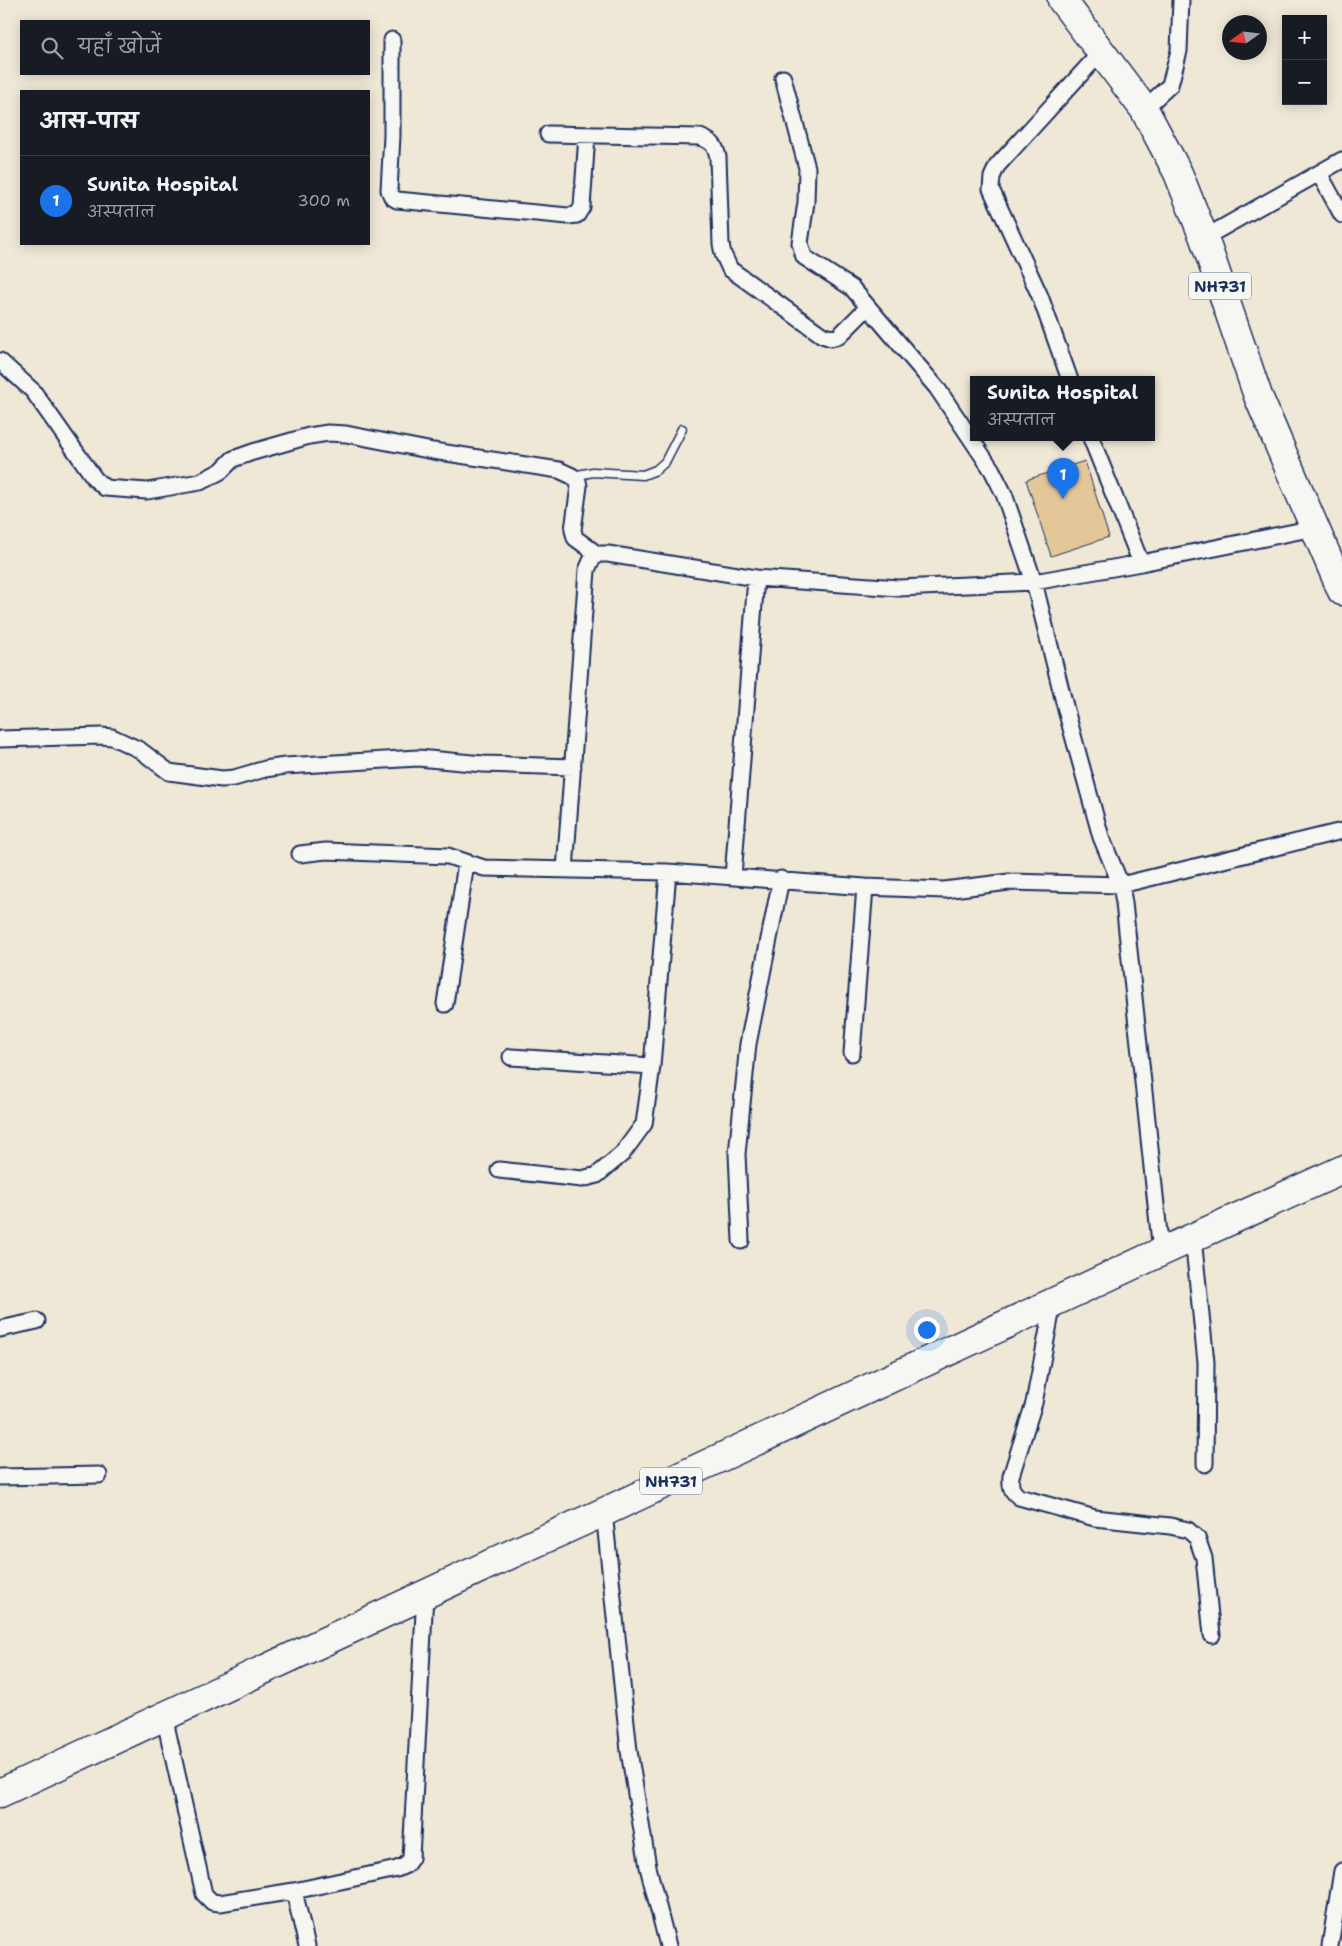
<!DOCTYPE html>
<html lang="hi">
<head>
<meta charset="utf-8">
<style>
	body { margin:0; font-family:"Shantell Sans","Playpen Sans Deva",sans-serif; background:#242831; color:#f1f3f6 }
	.controls { position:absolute; right:15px; top:15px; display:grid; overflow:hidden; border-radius:0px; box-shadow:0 2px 12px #0003 }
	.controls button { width:45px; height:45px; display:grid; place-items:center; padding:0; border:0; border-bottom:1px solid #363941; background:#171b24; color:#f1f3f6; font:25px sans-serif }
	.compass { position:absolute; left:1222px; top:15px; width:45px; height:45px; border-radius:50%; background:#171b24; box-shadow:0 2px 12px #0003; rotate:256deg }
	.you { position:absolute; left:926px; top:1329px; width:18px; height:18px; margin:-12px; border:4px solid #fff; border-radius:50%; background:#1a73e8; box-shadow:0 0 0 8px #1a73e833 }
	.badge { display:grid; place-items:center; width:32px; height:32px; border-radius:50%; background:#1a73e8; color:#fff; font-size:16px; font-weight:700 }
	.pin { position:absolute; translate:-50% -41px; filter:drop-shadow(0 1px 2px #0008) }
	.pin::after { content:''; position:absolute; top:26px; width:18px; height:15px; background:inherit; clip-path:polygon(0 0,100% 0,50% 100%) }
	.popup { position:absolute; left:970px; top:376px; width:185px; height:65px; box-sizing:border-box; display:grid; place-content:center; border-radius:0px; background:#171b24; filter:drop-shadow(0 1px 4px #0005); font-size:16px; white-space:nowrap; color:#9ea1a6 }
	.popup b { font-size:19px; color:#f1f3f6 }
	.popup::after { content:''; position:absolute; left:50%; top:100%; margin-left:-10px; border:10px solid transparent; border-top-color:#171b24 }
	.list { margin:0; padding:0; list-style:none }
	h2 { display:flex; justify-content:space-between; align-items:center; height:65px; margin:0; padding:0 20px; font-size:21px }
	h2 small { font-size:16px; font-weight:400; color:#9ea1a6 }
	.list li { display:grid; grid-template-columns:32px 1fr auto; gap:15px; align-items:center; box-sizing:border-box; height:90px; padding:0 20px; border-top:1px solid #363941 }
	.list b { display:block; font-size:19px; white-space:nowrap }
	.list p { margin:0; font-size:16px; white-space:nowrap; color:#9ea1a6 }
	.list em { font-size:16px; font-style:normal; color:#9ea1a6 }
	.icon { flex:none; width:28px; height:28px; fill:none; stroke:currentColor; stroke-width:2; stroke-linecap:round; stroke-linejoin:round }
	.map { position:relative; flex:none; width:1342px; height:1946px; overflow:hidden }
	.search { position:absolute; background:#171b24; box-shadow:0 2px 12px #0003; left:20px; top:20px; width:350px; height:55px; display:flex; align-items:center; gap:12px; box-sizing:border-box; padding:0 18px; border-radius:0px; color:#9ea1a6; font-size:19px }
	.panel { position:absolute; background:#171b24; box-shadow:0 2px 12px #0003; left:20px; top:90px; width:350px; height:155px; border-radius:0px }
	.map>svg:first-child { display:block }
	.building { fill:#e3c798; stroke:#1b2f5e }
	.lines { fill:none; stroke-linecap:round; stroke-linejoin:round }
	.lane-casing { stroke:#1b2f5e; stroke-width:11 }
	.street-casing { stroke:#1b2f5e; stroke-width:19 }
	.highway-casing { stroke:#1b2f5e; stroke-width:31 }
	.lane { stroke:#f6f6f2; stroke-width:8 }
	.street { stroke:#f6f6f2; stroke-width:15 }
	.highway { stroke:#f6f6f2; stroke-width:28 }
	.labels { text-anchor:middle; stroke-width:4; stroke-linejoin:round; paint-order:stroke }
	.shield { fill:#f6f6f2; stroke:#5d6b8a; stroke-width:1 }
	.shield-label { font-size:16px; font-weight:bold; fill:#1b2f5e }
</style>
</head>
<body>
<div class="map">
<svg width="1342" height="1946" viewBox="0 0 1342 1946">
	<rect width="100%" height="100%" fill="#f0e8d7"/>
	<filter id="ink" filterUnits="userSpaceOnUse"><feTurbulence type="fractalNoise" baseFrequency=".02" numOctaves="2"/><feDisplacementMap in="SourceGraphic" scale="10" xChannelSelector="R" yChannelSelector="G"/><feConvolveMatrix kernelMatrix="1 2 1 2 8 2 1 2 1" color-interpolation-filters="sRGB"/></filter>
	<g filter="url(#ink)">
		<!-- building -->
		<path class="building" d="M1085,461l24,76 -58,19 -25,-76z"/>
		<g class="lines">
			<!-- lane casing -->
			<g class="lane-casing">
				<path id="lane" d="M573,476l20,-4 50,3 13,-5 9,-8 17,-33"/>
			</g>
			<!-- street casing -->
			<g class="street-casing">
				<path id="street" d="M392,40v96l-3,54 3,7 5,3 171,16 9,-1 5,-8 5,-72
					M783,78l24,90 -1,34 -6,41 4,14 48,31 85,100 55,82 12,24 30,88 32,128 35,127 20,48 3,18 37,349
					M1144,109l26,-24 9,-34 2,-51
					M548,134l152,3c12,5 15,7 18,20l3,87 2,10 7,15 92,66 9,3 8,-2 29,-29
					M1319,173l23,42
					M1204,238l138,-78
					M0,361l33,30 62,88 10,9 42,3 53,-9 21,-11 12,-12 20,-7 56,-16 19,-3 18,1 87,17 126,19 13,6 6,5 1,5 -6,44 2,8 22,16
					M1070,380l-30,-84 -49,-107 1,-12 5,-11 104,-114
					M1091,438l50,125
					M0,739l101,-3 11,1 28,13 29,22 53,7 12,-1 31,-9 20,-3 133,-8 65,6 90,3
					M300,854l26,-3 122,5 36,12 184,4 197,15 79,3 65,-8 112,3 221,-54
					M565,870l22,-300 4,-9 6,-7h11l148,24 143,10 135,-6 107,-19 173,-35
					M733,877l23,-299
					M445,1004l21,-141
					M852,1053l13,-166
					M511,1057l141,9
					M499,1170l83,9 15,-4 25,-21 22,-30 8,-58 16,-194
					M1193,1238l13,124 -1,102
					M741,1241l-4,-87 11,-110 33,-165
					M1053,1303l-19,100 -23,73c-1,10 0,15 8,21l76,21 75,8 18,4 9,8 7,20 8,77
					M0,1329l37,-8
					M0,1477l99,-2
					M604,1512l25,239 19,116 20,79
					M164,1716l40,178 8,8 8,1 74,-12 103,-22 9,-4 5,-7 14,-264
					M294,1891l13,55
					M1330,1946l12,-75"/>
			</g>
			<!-- highway casing -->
			<g class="highway-casing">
				<path id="highway" d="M1062,0l82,109 34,64 26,65 54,158 84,195
					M0,1793l520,-243 84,-38 557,-260 181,-82"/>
			</g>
			<!-- lane -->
			<use href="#lane" class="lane"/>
			<!-- street -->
			<use href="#street" class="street"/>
			<!-- highway -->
			<use href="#highway" class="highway"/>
		</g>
	</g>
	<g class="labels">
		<!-- shield labels -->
		<g class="shield">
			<rect x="1189" y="272.5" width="62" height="27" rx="4"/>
			<rect x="640" y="1467.5" width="62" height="27" rx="4"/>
		</g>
		<g class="shield-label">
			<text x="1220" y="292">NH731</text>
			<text x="671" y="1487">NH731</text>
		</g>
	</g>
</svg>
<div class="controls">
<button>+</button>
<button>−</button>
</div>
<svg class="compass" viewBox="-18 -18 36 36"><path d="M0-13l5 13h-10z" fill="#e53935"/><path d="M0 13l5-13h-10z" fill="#9ea1a6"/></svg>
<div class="you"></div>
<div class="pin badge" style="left:1063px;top:499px">1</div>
<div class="popup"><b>Sunita Hospital</b>अस्पताल</div>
<div class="search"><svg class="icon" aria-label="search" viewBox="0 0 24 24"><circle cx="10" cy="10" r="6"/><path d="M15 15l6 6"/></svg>यहाँ खोजें</div>
<section class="panel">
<h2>आस-पास<small></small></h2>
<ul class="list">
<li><span class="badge">1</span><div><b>Sunita Hospital</b><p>अस्पताल</p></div><em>300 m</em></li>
</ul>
</section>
</div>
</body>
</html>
